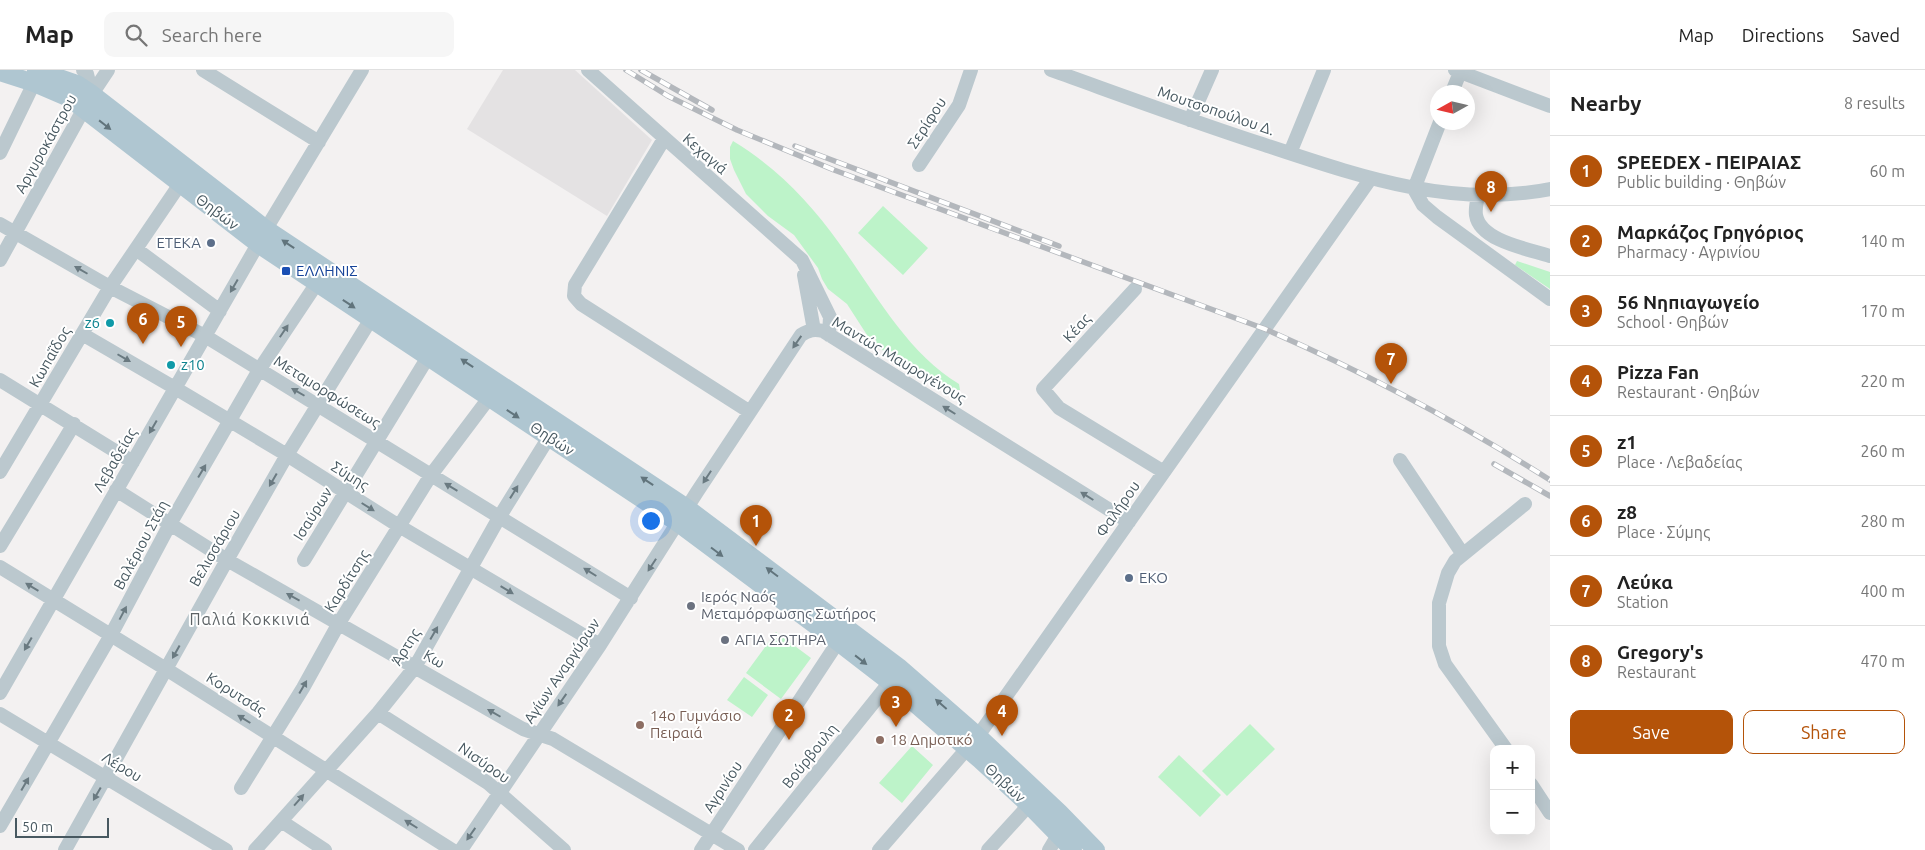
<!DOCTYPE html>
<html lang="en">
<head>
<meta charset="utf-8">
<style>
	body { margin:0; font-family:Ubuntu,sans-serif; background:#f6f6f6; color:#222 }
	.controls { position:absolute; right:15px; bottom:15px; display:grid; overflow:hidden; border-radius:10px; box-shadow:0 5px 20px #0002 }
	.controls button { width:45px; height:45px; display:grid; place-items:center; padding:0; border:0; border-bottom:1px solid #e0e0e0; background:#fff; color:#222; font:25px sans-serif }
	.compass { position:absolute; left:1430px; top:15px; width:45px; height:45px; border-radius:50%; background:#fff; box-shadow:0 5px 20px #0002; rotate:262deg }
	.scale { position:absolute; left:15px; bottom:12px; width:94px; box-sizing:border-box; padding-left:5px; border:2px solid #475860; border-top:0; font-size:14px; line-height:18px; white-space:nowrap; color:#475860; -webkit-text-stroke:4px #fff; paint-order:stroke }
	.you { position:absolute; left:650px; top:450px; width:18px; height:18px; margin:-12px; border:4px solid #fff; border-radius:50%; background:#1a73e8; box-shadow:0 0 0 8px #1a73e833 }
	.badge { display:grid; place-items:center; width:32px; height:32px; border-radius:50%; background:#b45309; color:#fff; font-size:16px; font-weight:700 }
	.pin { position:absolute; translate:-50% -41px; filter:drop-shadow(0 1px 2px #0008) }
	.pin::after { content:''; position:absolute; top:26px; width:18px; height:15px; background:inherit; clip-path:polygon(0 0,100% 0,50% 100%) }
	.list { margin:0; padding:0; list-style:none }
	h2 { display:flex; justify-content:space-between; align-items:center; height:65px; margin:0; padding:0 20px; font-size:21px }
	h2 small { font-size:16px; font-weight:400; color:#767676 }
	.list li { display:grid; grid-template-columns:32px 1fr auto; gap:15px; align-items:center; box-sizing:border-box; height:70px; padding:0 20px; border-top:1px solid #e0e0e0 }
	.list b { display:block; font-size:19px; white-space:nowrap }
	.list p { margin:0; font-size:16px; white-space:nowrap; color:#767676 }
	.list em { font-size:16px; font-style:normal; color:#767676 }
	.actions { display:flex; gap:10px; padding:15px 20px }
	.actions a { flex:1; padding:11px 0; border:1px solid #b45309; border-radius:10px; text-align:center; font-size:18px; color:#b45309 }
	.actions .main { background:#b45309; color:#fff }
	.icon { flex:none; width:28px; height:28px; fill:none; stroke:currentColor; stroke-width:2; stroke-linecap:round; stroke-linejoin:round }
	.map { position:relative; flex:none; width:1550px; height:780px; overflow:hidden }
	header { display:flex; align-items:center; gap:30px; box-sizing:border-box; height:70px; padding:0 25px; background:#fff; border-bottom:1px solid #e0e0e0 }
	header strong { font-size:24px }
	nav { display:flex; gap:28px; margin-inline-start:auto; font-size:18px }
	.search { width:350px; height:45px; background:#f6f6f6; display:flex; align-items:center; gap:12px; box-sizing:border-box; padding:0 18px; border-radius:10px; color:#767676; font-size:19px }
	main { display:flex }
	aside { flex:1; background:#fff }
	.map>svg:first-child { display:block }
	.education { fill:#e4e2e3 }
	.green { fill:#bdf3c9 }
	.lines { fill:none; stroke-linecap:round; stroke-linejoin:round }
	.minor { stroke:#bbc8ce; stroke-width:14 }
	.major { stroke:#afc6d1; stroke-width:18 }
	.rail-casing { stroke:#b3b7bc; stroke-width:5.5 }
	.rail { stroke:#fff; stroke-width:4; stroke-dasharray:11; stroke-linecap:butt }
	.oneway { fill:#61747c }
	.oneway2 { fill:#6a7a81 }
	.service-dot { fill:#5c6f8a; stroke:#fff; stroke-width:2 }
	.transit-dot { fill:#1a4fb4; stroke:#fff; stroke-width:2 }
	.culture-dot { fill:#0f9aa8; stroke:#fff; stroke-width:2 }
	.worship-dot { fill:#6b7280; stroke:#fff; stroke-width:2 }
	.education-dot { fill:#8d6e63; stroke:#fff; stroke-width:2 }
	.labels { text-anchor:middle; stroke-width:4; stroke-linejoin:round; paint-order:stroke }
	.street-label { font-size:15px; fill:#475860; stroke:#fff }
	.service-label { font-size:15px; fill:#4e5e75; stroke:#fff; text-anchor:end }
	.transit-label { font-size:15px; fill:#164399; stroke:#fff; text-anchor:start }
	.culture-label { font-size:15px; fill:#0d838f; stroke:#fff; text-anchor:end }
	.worship-label { font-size:15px; fill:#5b616d; stroke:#fff; text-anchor:start }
	.education-label { font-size:15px; fill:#785e54; stroke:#fff; text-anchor:start }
	.neighbourhood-label { font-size:16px; letter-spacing:1px; fill:#5d6366; stroke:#fff }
</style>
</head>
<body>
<header>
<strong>Map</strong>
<div class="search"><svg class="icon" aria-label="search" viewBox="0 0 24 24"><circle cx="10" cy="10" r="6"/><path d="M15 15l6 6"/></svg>Search here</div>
<nav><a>Map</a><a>Directions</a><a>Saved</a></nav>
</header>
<main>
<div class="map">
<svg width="1550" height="780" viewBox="0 0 1550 780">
	<rect width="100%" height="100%" fill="#f3f1f1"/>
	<!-- education -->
	<path class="education" d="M503,0h72l77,70 -45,76 -140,-87z"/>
	<!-- green -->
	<path class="green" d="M733,71c43,26 77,61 106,102 35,48 68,110 120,141l1,6h-5l-55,-27 -19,-14 -14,-14 -20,-31 -19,-15 -6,-10 -4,-11 -24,-33 -26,-19 -22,-22 -12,-24 -4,-11v-12z
		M883,136l45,42 -25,27 -45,-42z
		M1517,191l33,11v17l-35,-24z
		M776,562l35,26 -30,41 -35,-26z
		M744,607l24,18 -16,22 -25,-17z
		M1250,654l25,25 -48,47 -25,-25z
		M912,676l21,19 -31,38 -23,-20z
		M1179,685l42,40 -21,22 -42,-40z"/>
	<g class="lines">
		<!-- minor -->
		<path class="minor" d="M83,0l4,4 5,20
			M203,0l116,72
			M588,0l214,190 28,57 -1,18
			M1051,0c70,25 140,51 211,74 94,31 188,65 288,45
			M1455,0l95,36
			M1452,22l9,-22
			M1190,50l22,-50
			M1440,52l-26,67 9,16 14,12 113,82
			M664,69l-89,146 -1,11 7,8 169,108
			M0,83l34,-70
			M1290,83l34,-83
			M919,95l40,-60 12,-35
			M1478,125c-1,6 -3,14 -2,20 4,26 52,34 74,41
			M0,154l110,63 95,49 426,262
			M266,159l96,-159
			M136,179l84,62
			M0,190l92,-166 16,-24
			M804,205l10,55
			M1135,219l-92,100 16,19 105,64
			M82,264l93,54 112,67 112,71 201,119
			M0,310l133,82
			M1400,390l62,93
			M0,402l110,-185 70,-103
			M116,420l111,70 296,169 30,10 185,111
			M0,476l74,-122
			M304,490l124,-203
			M0,497l166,102 286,181
			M0,623l258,-449
			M378,643l110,70 76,67
			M0,644l226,136
			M1506,679l-61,-85 -6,-18v-43l9,-30 7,-12 70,-57
			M1531,714l19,29
			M241,718l62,-100 36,-65 92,-148 58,-77
			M281,751l44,29
			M0,756l111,-191 59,-111 89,-154 58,-87
			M65,780l162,-290 60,-105 84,-136
			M255,780l123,-137 37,-46 85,-151 49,-79
			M461,780l139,-205 97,-153 104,-157c8,-5 13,-6 22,-4l306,191
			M701,780l137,-208
			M755,780l135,-168
			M879,780l99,-114 393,-558
			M988,780l41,-45
			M1049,780l9,-15"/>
		<!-- major -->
		<path class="major" d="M36,0l41,14 15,10 174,135 421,279 161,121 52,39 78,68 81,76 37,38
			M0,2l34,11 35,15 189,146 420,279 160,119 52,40 89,77 50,46 44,45"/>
		<!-- rail casing -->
		<g class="rail-casing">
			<path id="rail" d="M626,0l42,26 69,34 97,40 431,159c99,43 194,93 285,151
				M641,0l71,40
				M795,76l264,100
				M1494,394l56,32"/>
		</g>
		<!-- rail -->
		<use href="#rail" class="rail"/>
	</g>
	<!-- one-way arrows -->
	<defs><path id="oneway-solid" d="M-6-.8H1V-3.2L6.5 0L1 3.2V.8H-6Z" transform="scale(1.25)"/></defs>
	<g class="oneway">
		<use href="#oneway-solid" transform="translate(105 55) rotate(38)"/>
		<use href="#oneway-solid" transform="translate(288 174) rotate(-146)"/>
		<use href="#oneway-solid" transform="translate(349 234) rotate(34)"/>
		<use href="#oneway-solid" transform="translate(467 293) rotate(-146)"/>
		<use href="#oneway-solid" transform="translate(513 344) rotate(33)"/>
		<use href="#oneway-solid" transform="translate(647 411) rotate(-146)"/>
		<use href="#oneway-solid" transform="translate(717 482) rotate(37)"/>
		<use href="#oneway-solid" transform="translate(772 502) rotate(-143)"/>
		<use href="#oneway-solid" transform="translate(861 590) rotate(38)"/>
		<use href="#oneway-solid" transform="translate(941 634) rotate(-139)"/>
	</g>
	<g class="oneway2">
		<use href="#oneway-solid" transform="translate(81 200) rotate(-150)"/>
		<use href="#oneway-solid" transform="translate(234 216) rotate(120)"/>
		<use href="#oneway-solid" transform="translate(284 261) rotate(-56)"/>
		<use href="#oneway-solid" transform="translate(797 272) rotate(125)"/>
		<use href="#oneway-solid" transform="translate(124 288) rotate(30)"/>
		<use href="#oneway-solid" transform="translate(298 322) rotate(-150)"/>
		<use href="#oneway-solid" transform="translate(949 340) rotate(-148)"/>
		<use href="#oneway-solid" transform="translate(153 357) rotate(120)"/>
		<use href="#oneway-solid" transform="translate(202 401) rotate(-59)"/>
		<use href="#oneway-solid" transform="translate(707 407) rotate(123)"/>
		<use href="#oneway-solid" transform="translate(273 410) rotate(120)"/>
		<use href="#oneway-solid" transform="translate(451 417) rotate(-149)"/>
		<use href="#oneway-solid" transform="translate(514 422) rotate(-58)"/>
		<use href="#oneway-solid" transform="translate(1087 426) rotate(-148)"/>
		<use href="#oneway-solid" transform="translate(368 437) rotate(32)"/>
		<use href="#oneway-solid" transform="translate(652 495) rotate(123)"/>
		<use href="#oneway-solid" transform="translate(590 502) rotate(-148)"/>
		<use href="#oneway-solid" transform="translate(32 517) rotate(-149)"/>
		<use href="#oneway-solid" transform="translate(507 520) rotate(31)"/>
		<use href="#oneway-solid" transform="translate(293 527) rotate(-151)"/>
		<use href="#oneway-solid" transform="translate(123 543) rotate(-62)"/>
		<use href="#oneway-solid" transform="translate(434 563) rotate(-60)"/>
		<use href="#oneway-solid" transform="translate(28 574) rotate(120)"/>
		<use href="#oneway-solid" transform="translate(176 582) rotate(119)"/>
		<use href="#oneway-solid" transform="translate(303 617) rotate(-60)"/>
		<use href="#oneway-solid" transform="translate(562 630) rotate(125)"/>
		<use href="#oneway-solid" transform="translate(494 643) rotate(-150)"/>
		<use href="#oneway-solid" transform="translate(244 649) rotate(-148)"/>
		<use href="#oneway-solid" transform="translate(25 714) rotate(-60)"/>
		<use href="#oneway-solid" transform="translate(97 724) rotate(120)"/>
		<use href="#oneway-solid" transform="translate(299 730) rotate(-49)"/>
		<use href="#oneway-solid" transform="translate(411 754) rotate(-148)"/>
		<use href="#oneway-solid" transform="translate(471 764) rotate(125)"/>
	</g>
	<!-- markers -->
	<g class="service-dot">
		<circle cx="211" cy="173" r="5"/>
		<circle cx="1129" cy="508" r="5"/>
	</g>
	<rect class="transit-dot" x="281" y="196" width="10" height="10" rx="2.5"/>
	<g class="culture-dot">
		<circle cx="110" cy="253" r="5"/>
		<circle cx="171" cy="295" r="5"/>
	</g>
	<g class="worship-dot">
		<circle cx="691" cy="536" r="5"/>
		<circle cx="725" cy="570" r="5"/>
	</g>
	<g class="education-dot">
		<circle cx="640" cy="655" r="5"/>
		<circle cx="880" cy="670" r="5"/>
	</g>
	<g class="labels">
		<!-- street labels -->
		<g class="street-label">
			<text transform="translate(1216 41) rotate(19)" y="5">Μουτσοπούλου Δ.</text>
			<text transform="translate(927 53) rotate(-57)" y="5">Σερίφου</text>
			<text transform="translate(46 74) rotate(-61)" y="5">Αργυροκάστρου</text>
			<text transform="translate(705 84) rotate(41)" y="5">Κεχαγιά</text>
			<text transform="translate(217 142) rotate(37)" y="5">Θηβών</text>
			<text transform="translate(1077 258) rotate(-48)" y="5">Κέας</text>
			<text transform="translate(50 287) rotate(-60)" y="5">Κωπαΐδος</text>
			<text transform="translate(899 290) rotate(31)" y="5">Μαντώς Μαυρογένους</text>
			<text transform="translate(327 322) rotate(32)" y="5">Μεταμορφώσεως</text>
			<text transform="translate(552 369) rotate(33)" y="5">Θηβών</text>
			<text transform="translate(115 390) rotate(-60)" y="5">Λεβαδείας</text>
			<text transform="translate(350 406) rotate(32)" y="5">Σύμης</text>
			<text transform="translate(1118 439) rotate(-55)" y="5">Φαλήρου</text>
			<text transform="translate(313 444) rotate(-58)" y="5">Ισαύρων</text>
			<text transform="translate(141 475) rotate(-62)" y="5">Βαλέριου Στάη</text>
			<text transform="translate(215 478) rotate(-60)" y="5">Βελισσάριου</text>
			<text transform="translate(347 511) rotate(-58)" y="5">Καρδίτσης</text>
			<text transform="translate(406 577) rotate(-58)" y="5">Άρτης</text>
			<text transform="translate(434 589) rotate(30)" y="5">Κω</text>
			<text transform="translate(562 601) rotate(-56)" y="5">Αγίων Αναργύρων</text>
			<text transform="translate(236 624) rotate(32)" y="5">Κορυτσάς</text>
			<text transform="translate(810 686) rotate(-51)" y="5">Βούρβουλη</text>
			<text transform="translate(484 693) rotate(35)" y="5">Νισύρου</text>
			<text transform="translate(122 697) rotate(31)" y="5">Λέρου</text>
			<text transform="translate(1005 713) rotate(43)" y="5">Θηβών</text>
			<text transform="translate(723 717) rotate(-57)" y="5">Αγρινίου</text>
		</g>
		<!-- service labels -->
		<g class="service-label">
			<text x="201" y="178">ΕΤΕΚΑ</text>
			<text x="1139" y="513" text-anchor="start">EKO</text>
		</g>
		<!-- transit labels -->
		<g class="transit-label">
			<text x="296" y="206">ΕΛΛΗΝΙΣ</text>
		</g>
		<!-- culture labels -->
		<g class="culture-label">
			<text x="100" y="258">z6</text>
			<text x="181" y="300" text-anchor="start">z10</text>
		</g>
		<!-- worship labels -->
		<g class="worship-label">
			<text x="701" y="532">Ιερός Ναός<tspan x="701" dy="17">Μεταμόρφωσης Σωτήρος</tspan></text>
			<text x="735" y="575">ΑΓΙΑ ΣΩΤΗΡΑ</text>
		</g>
		<!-- education labels -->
		<g class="education-label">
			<text x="650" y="651">14ο Γυμνάσιο<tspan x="650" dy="17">Πειραιά</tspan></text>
			<text x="890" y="675">18 Δημοτικό</text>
		</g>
		<!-- neighbourhood labels -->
		<g class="neighbourhood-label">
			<text x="250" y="555">Παλιά Κοκκινιά</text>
		</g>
	</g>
</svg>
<div class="controls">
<button>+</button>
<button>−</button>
</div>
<svg class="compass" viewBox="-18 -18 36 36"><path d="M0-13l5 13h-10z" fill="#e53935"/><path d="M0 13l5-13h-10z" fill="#767676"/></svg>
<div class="scale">50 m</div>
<div class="you"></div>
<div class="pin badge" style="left:756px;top:476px">1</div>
<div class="pin badge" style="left:789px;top:670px">2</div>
<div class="pin badge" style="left:896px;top:657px">3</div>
<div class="pin badge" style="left:1002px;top:666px">4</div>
<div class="pin badge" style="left:181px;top:277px">5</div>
<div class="pin badge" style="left:143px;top:274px">6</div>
<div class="pin badge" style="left:1391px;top:314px">7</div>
<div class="pin badge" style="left:1491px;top:142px">8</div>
</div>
<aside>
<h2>Nearby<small>8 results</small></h2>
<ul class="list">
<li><span class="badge">1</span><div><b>SPEEDEX - ΠΕΙΡΑΙΑΣ</b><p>Public building · Θηβών</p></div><em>60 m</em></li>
<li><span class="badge">2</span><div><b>Μαρκάζος Γρηγόριος</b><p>Pharmacy · Αγρινίου</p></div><em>140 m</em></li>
<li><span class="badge">3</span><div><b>56 Νηπιαγωγείο</b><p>School · Θηβών</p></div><em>170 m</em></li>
<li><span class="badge">4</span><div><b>Pizza Fan</b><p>Restaurant · Θηβών</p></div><em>220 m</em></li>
<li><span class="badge">5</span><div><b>z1</b><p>Place · Λεβαδείας</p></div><em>260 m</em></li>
<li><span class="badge">6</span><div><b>z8</b><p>Place · Σύμης</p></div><em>280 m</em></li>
<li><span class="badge">7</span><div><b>Λεύκα</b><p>Station</p></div><em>400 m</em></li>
<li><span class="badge">8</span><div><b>Gregory's</b><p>Restaurant</p></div><em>470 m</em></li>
</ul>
<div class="actions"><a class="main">Save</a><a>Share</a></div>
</aside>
</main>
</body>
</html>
